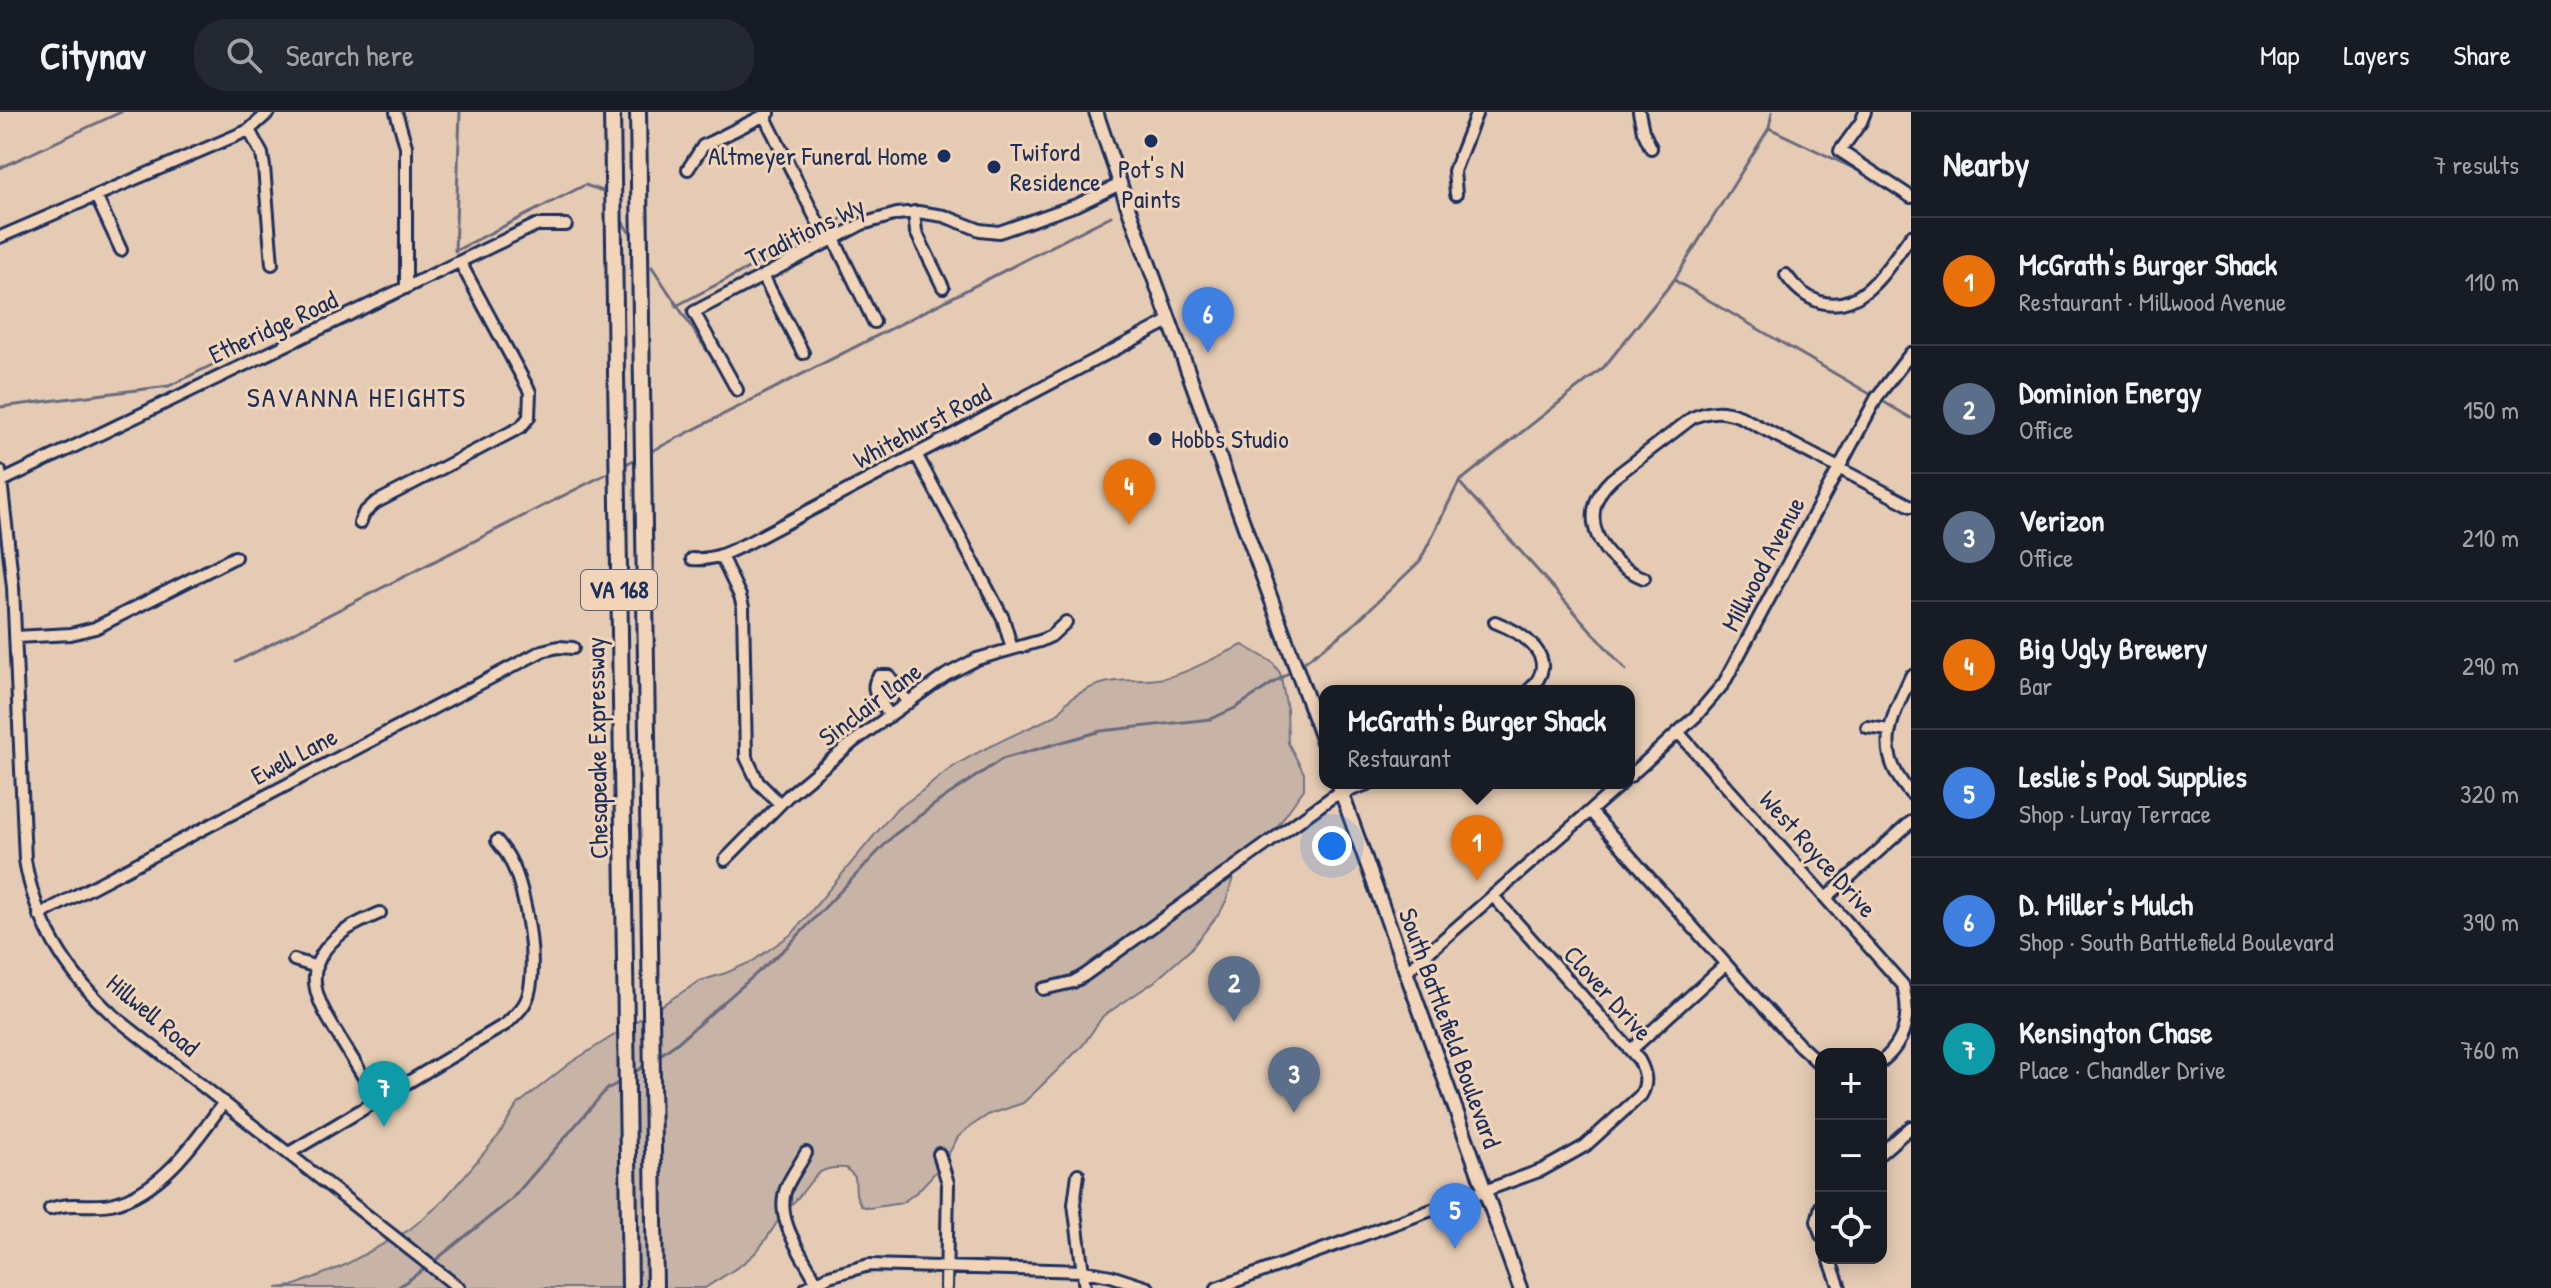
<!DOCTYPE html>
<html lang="en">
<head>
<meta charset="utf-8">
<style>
	body { margin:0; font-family:"Patrick Hand",sans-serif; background:#242831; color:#f1f3f6 }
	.controls { position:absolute; right:24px; bottom:24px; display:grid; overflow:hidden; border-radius:16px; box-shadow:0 4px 20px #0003 }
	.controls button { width:72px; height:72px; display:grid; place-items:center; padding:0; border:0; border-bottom:2px solid #363941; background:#171b24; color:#f1f3f6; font:40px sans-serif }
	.you { position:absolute; left:1332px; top:734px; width:28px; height:28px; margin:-20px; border:6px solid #fff; border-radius:50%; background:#1a73e8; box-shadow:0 0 0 12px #1a73e833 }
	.badge { display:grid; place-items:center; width:52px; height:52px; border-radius:50%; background:#0b8043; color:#fff; font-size:26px; font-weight:700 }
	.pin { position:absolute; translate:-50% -66px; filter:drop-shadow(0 2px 4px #0008) }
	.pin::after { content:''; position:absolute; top:42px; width:28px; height:24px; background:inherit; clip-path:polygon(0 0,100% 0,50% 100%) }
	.popup { position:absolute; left:1319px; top:573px; width:316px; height:104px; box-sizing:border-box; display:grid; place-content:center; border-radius:16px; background:#171b24; filter:drop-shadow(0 2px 6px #0005); font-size:26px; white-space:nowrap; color:#9ea1a6 }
	.popup b { font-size:30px; color:#f1f3f6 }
	.popup::after { content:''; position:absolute; left:50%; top:100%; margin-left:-16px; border:16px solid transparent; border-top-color:#171b24 }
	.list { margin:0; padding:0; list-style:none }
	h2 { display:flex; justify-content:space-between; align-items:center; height:104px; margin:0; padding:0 32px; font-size:34px }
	h2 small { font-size:26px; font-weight:400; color:#9ea1a6 }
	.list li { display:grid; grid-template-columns:52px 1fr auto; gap:24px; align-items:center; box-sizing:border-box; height:128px; padding:0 32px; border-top:2px solid #363941 }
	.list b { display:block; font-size:30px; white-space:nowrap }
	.list p { margin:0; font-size:26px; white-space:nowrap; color:#9ea1a6 }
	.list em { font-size:26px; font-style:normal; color:#9ea1a6 }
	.icon { flex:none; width:44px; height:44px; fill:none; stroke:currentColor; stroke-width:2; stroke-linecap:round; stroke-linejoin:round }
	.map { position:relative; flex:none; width:1911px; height:1176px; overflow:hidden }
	header { display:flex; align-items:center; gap:48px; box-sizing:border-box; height:112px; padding:0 40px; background:#171b24; border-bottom:2px solid #363941 }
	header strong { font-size:38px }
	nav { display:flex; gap:44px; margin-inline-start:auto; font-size:28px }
	.search { width:560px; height:72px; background:#242831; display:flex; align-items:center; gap:20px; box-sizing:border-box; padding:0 28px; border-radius:32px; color:#9ea1a6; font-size:30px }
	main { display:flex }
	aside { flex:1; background:#171b24 }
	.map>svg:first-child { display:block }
	.green { fill:#c7b4a6; stroke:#717282; stroke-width:2 }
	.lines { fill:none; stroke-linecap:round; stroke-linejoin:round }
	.stream { stroke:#6a6b7e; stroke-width:3 }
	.minor-casing { stroke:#1b2f5e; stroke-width:16 }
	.major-casing { stroke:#1b2f5e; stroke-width:18 }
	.highway-casing { stroke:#1b2f5e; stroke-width:20 }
	.minor { stroke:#f2d5b8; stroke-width:10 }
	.major { stroke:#f2d5b8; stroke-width:12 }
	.highway { stroke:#f2d5b8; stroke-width:14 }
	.poi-dot { fill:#1b2f5e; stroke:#f2d5b8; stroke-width:3 }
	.labels { text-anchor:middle; stroke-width:6; stroke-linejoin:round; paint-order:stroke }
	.shield { fill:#f2d5b8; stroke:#5c6179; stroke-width:2 }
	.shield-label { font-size:24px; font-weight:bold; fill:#1b2f5e }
	.poi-label { font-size:26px; fill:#1b2f5e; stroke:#f2d5b8; text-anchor:start }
	.street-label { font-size:26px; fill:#1b2f5e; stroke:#f2d5b8 }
	.neighbourhood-label { font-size:28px; letter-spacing:2px; fill:#1b2f5e; stroke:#f2d5b8 }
</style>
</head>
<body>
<header>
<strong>Citynav</strong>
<div class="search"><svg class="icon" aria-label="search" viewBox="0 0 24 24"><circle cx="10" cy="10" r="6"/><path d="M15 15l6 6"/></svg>Search here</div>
<nav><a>Map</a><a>Layers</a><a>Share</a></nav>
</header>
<main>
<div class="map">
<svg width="1911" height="1176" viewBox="0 0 1911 1176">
	<rect width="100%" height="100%" fill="#e5cbb3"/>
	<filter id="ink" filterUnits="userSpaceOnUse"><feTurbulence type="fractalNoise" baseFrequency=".0125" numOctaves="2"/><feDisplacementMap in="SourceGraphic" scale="16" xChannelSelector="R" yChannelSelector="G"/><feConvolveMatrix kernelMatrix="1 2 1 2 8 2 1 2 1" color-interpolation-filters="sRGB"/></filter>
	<g filter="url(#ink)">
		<!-- green -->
		<path class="green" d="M1243,533l29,17 8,11 7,36 1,34 16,30v16l-32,45 -24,18 -12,15 -9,32 -6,12 -31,39 -36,32 -51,34 -20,29 -48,47 -12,11 -35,12 -20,13 -10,9 -15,27 -25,27 -16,12 -33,5 -8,-2 -5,-12 -1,-17 -9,-9c-27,-2 -30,7 -45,26 -5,7 -12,12 -17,18 -10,14 -17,28 -28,40 -14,15 -35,25 -51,36h-429l17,-2 50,-20 66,-36 30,-25 28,-32 32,-38 18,-30 53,-42 130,-82 26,-8 27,-12 40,-28 104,-125c24,-13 41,-33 64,-46 30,-18 63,-31 93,-46 6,-2 8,-8 12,-13 7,-7 22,-15 32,-18 22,-8 43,-2 66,-7 27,-6 53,-22 79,-33z"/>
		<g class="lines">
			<!-- stream -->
			<path class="stream" d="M460,0l-5,139 130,-66 18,6 3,5
				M1769,16l105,50
				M0,56l121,-56
				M622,109l7,11
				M827,114l24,-12
				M652,155l73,111
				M1674,168l196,114
				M676,194l139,-73
				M1882,289l29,17
				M0,295l169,-21 47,-23
				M652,339l459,-235
				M626,352l8,-4
				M1459,370l167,188
				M236,550l372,-189
				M1299,554l51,-38 70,-67 39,-79 145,-115 70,-87 95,-152 3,-16
				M656,946l21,-15 111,-97 106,-111 48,-36 60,-40 99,-28 110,-12 24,-11 58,-38
				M632,962l14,-9
				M433,1150l78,-62 95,-110 17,-10
				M397,1176l30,-21"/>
			<!-- minor casing -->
			<g class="minor-casing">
				<path id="minor" d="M396,0l10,34v142
					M1639,0l4,19 8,17
					M1865,0l-4,10 -21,29 71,46
					M764,3l61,122 9,2 40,83
					M249,18l13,24 2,13 8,97
					M688,57l15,-23 66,-33
					M1456,82l-2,-23 23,-59
					M96,84l25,54
					M914,100l2,20 27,55
					M0,125l249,-107 20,-18
					M1786,163c9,13 19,22 34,27 44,12 69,-38 91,-66
					M763,164l40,77
					M737,278l-43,-78 168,-88 35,-10 21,-2 26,4 36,14 19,2 80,-28 41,-20
					M916,342l87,164 9,31
					M0,359l13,116 12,273c10,62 43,115 90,157l344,271
					M0,370l536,-257h30
					M360,411l4,-10 11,-10 146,-76 8,-10 1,-25 -70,-130
					M721,444l19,40 3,11 3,150 12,25 22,22
					M692,447c21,2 37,-7 56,-16l421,-222
					M1644,466c-42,-16 -71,-63 -32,-99l80,-61c18,-8 31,-8 49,-1l170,89
					M1495,510c28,11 69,37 33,69
					M16,525l55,-3 24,-6 140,-71
					M1911,564c-21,46 -38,75 0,118
					M890,604c-8,-13 -23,-26 -11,-40h10l19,27
					M1867,615l22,3
					M1678,620l225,253c8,30 3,57 -22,77
					M1629,665l67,-61 28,-33 153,-286 34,-44
					M1590,699l165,186 44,48 22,20
					M725,748l63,-64 65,-54 93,-67 31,-16 63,-18 11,-5 15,-14
					M1827,785l84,-75
					M39,803l503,-264 16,-4 15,1
					M294,848l23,7
					M1407,859l215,-188
					M1043,877l30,-7 12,-7 247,-178 38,-14
					M1631,938l95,-86
					M377,987c-12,-20 -24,-39 -36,-59 -24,-39 -45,-72 1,-107 11,-9 25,-14 38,-20
					M289,1041l217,-129c7,-7 16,-14 20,-23 14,-28 0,-112 -15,-139 -3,-8 -9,-14 -14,-21
					M806,1041c-6,11 -14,22 -19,33 -14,32 15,68 29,95
					M1881,1041l30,-26
					M939,1042l9,29 -2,105
					M1078,1062l-4,30 11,84
					M1821,1094l-4,15 4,14
					M50,1097c20,-8 40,-1 61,-5 50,-11 85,-63 113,-102
					M1829,1146l11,30
					M806,1176l23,-12 40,-11 215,6 27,5 37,12
					M1217,1176l325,-118 43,-24 56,-51c7,-12 5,-22 -2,-35l-146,-164"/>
			</g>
			<!-- major casing -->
			<g class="major-casing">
				<path id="major" d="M1096,0l31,92 198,543
					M1338,671l182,505"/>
			</g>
			<!-- highway casing -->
			<g class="highway-casing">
				<path id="highway" d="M612,0l18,1176
					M638,0l17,1176"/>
			</g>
			<!-- minor -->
			<use href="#minor" class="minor"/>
			<!-- major -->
			<use href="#major" class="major"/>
			<!-- highway -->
			<use href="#highway" class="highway"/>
		</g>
	</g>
	<!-- markers -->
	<g class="poi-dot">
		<circle cx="1151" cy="29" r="8"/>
		<circle cx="944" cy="44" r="8"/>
		<circle cx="994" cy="55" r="8"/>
		<circle cx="1155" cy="327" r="8"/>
	</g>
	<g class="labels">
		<!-- shield labels -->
		<rect class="shield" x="581" y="458" width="76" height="40" rx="6"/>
		<g class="shield-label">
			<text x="619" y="486">VA 168</text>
		</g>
		<!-- poi labels -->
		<g class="poi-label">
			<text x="1010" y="49">Twiford<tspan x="1010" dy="30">Residence</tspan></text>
			<text x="928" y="53" text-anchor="end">Altmeyer Funeral Home</text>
			<text x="1151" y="66" text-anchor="middle">Pot's N<tspan x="1151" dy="30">Paints</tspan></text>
			<text x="1171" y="336">Hobbs Studio</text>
		</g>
		<!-- street labels -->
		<g class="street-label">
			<text transform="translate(805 120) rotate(-26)" y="9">Traditions Wy</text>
			<text transform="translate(273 215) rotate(-25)" y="9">Etheridge Road</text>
			<text transform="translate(922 314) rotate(-28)" y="9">Whitehurst Road</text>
			<text transform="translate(1763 452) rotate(-62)" y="9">Millwood Avenue</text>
			<text transform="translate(870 592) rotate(-37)" y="9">Sinclair Lane</text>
			<text transform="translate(597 636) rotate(-91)" y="9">Chesapeake Expressway</text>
			<text transform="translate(294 644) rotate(-28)" y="9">Ewell Lane</text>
			<text transform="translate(1818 742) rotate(48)" y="9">West Royce Drive</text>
			<text transform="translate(1608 881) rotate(48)" y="9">Clover Drive</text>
			<text transform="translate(153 903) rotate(40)" y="9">Hillwell Road</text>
			<text transform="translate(1450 916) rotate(70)" y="9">South Battlefield Boulevard</text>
		</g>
		<!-- neighbourhood labels -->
		<g class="neighbourhood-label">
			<text x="357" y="295">SAVANNA HEIGHTS</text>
		</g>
	</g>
</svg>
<div class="controls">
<button>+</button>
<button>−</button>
<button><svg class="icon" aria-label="locate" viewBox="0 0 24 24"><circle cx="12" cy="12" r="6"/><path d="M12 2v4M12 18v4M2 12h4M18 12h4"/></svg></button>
</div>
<div class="you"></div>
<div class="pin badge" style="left:1477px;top:769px;background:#e8710a">1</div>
<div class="popup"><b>McGrath's Burger Shack</b>Restaurant</div>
<div class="pin badge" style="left:1234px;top:910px;background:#5c6f8a">2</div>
<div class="pin badge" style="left:1294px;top:1001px;background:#5c6f8a">3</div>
<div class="pin badge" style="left:1129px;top:413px;background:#e8710a">4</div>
<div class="pin badge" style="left:1455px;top:1137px;background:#3f7fe0">5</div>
<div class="pin badge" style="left:1208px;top:241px;background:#3f7fe0">6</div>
<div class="pin badge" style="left:384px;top:1015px;background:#0f9aa8">7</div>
</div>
<aside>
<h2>Nearby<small>7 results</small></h2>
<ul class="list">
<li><span class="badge" style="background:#e8710a">1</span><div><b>McGrath's Burger Shack</b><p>Restaurant · Millwood Avenue</p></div><em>110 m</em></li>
<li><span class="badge" style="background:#5c6f8a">2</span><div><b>Dominion Energy</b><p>Office</p></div><em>150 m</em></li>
<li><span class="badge" style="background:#5c6f8a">3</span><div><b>Verizon</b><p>Office</p></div><em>210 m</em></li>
<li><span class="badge" style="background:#e8710a">4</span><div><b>Big Ugly Brewery</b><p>Bar</p></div><em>290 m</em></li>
<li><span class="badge" style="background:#3f7fe0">5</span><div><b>Leslie's Pool Supplies</b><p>Shop · Luray Terrace</p></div><em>320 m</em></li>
<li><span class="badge" style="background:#3f7fe0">6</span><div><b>D. Miller's Mulch</b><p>Shop · South Battlefield Boulevard</p></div><em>390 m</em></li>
<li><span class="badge" style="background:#0f9aa8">7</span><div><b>Kensington Chase</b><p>Place · Chandler Drive</p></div><em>760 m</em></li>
</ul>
</aside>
</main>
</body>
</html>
